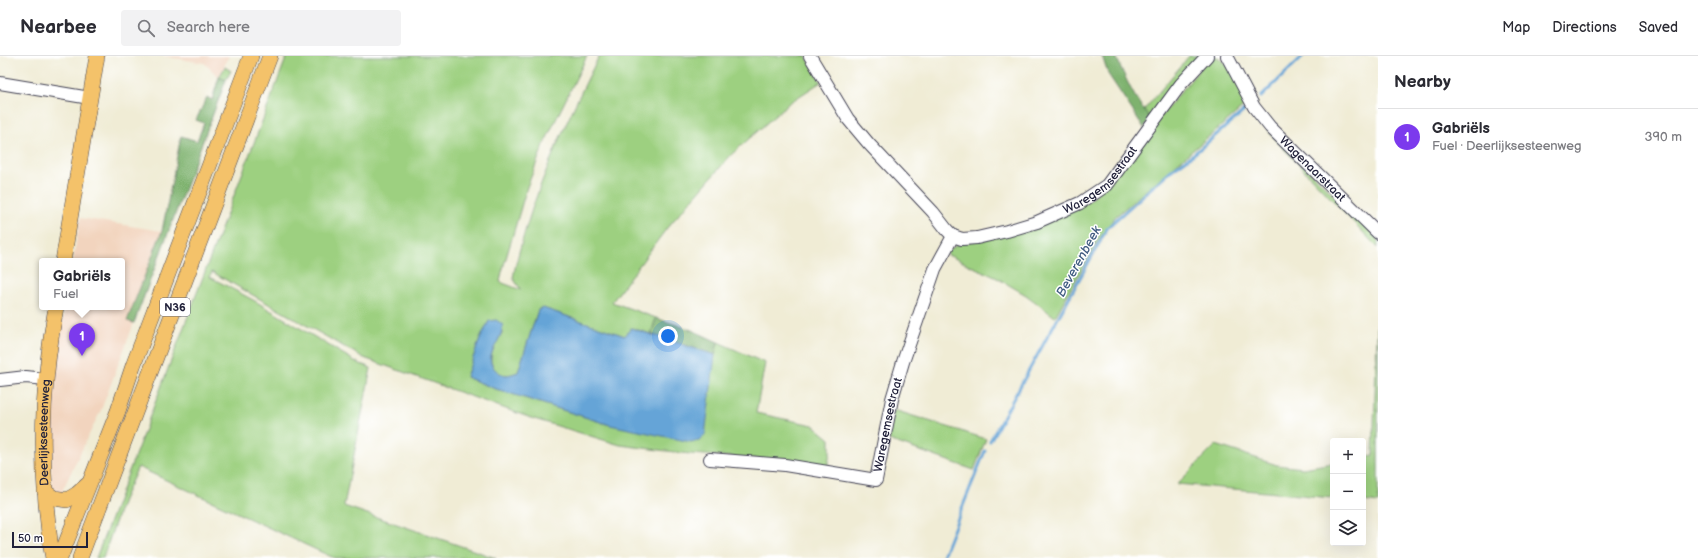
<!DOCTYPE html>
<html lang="en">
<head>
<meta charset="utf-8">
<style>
	body { margin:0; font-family:"Balsamiq Sans",sans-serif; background:#f2f2f3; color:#2b2b33 }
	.controls { position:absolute; right:12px; bottom:12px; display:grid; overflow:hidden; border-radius:4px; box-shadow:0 4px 16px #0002 }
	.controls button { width:36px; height:36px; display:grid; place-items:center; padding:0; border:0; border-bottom:1px solid #e1e1e2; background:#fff; color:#2b2b33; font:20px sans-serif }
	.scale { position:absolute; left:12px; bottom:10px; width:76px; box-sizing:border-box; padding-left:4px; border:2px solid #22223b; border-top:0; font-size:11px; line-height:14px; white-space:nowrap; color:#22223b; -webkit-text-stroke:3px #fff; paint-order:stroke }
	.you { position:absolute; left:668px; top:280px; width:14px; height:14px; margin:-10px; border:3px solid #fff; border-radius:50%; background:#1a73e8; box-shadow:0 0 0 6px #1a73e833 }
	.badge { display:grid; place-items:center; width:26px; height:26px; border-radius:50%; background:#7c3aed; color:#fff; font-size:13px; font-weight:700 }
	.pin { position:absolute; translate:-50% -33px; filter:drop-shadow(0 1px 2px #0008) }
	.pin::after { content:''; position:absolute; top:21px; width:14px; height:12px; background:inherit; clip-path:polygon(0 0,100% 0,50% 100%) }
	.popup { position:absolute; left:39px; top:202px; width:86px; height:52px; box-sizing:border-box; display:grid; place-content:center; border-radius:4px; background:#fff; filter:drop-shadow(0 1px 3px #0005); font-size:13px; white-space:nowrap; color:#7c7c81 }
	.popup b { font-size:15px; color:#2b2b33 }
	.popup::after { content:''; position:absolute; left:50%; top:100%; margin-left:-8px; border:8px solid transparent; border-top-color:#fff }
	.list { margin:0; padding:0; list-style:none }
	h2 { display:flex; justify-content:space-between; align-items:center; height:52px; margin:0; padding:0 16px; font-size:17px }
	h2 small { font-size:13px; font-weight:400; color:#7c7c81 }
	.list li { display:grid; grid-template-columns:26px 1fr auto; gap:12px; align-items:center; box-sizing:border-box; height:56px; padding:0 16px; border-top:1px solid #e1e1e2 }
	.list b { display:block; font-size:15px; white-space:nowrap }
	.list p { margin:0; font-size:13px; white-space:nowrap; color:#7c7c81 }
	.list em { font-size:13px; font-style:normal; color:#7c7c81 }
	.icon { flex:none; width:22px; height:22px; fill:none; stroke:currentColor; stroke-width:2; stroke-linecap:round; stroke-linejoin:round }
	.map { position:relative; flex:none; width:1378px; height:502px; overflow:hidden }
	header { display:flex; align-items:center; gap:24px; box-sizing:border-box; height:56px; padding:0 20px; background:#fff; border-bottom:1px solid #e1e1e2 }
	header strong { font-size:19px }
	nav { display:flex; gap:22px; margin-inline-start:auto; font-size:14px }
	.search { width:280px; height:36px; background:#f2f2f3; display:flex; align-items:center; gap:10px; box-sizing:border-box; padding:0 14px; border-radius:4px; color:#7c7c81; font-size:15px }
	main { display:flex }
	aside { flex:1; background:#fff }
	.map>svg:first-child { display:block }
	.built { fill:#f2d4be }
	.green { fill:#9dd080; stroke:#60795e }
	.forest { fill:#7eb26e; stroke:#506a54 }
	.water { fill:#65a4d7; stroke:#446389 }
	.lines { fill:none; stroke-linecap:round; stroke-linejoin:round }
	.stream { stroke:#65a4d7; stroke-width:3 }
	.minor-casing { stroke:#414052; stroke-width:14 }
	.major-casing { stroke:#414052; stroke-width:16 }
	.minor { stroke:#fff; stroke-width:12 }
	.major { stroke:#f4c26a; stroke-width:15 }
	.labels { text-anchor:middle; stroke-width:3; stroke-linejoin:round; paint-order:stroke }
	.shield { fill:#fff; stroke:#646476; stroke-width:1 }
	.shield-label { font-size:11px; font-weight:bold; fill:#22223b }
	.street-label { font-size:12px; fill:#22223b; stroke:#fff }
	.water-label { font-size:13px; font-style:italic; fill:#405c81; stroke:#fff }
</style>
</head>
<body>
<header>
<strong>Nearbee</strong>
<div class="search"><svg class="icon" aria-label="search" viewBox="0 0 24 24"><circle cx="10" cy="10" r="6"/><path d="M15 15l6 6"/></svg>Search here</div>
<nav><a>Map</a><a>Directions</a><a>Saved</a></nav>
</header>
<main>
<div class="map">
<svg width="1378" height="502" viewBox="0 0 1378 502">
	<rect width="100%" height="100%" fill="#fff"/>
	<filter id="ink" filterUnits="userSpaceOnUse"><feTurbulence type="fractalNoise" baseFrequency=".025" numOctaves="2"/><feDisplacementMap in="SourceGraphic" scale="8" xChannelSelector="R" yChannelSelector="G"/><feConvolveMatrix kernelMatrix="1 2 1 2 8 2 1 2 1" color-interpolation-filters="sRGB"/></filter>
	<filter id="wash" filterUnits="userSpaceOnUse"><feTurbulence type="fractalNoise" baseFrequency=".012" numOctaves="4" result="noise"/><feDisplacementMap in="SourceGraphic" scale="16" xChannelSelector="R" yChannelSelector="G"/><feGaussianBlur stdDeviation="0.9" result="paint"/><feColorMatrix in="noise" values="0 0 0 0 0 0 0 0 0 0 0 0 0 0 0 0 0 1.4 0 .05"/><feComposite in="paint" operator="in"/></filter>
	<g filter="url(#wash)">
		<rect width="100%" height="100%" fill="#f0ecd5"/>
		<!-- built -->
		<path class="built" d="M162,0h67l-10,21 -15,-14z
			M80,162l82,13 -35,90 7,2 -33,87 -38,79v6l-12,-7v-102l14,-79h57v-46h-49z"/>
		<!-- green -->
		<path class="green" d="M287,0h300l-42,86 -18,45 -25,85 -2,10 21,8 -8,-12c3,-17 8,-33 13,-50 18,-60 45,-116 73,-172h207l15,26 -32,21 -58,52 -64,73 -55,74 44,16 -5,16 -19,-6 -7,8 -82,-28 -5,2 -20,62c-9,3 -14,5 -21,-1 -14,-11 0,-28 6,-40l-14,-10 -9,18 -14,38 27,11 117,37 105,-70 3,-13 47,21 -9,50 57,12 17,14v15l-3,14 -64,-9 -73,-5 -70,-9 -89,-27 -167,-60 -152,-86 -2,5 45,24 103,62 13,5 -27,138 152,52h-162l-196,-91 -15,33 -20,58h-7z
			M1189,0h12l-51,62 -6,-8z
			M1213,0c16,2 28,33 35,47l-133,114 -18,25 -42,75 -29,-22 -29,-17 -49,-23 -1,-3 11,-8 59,-12 75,-33 117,-141z
			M225,11l6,4 -5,9 -7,-3z
			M1268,75l110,107v10l-95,-100z
			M1378,247v200l-15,-2v-44l10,-2z
			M894,354l92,29 -12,31 -85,-30z
			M1216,389l61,20 26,3 30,-5v35l-156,-14z"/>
		<!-- forest -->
		<path class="forest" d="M1102,0h14c9,22 19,44 34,62l-6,10 -36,-54z
			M219,21l7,3 -92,243 -7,-2 35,-90 19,-95 16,5 7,-18 -8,-3 11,-23 5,3z
			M656,262l36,12 26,12 -3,13 -64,-21z"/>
		<!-- water -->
		<path class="water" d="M543,252l82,28 6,-8 84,27 -10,80 -6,5 -8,2 -81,-17 -117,-37 -27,-11 14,-38 9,-18 7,-1 6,4c3,17 -23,33 -5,47 7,6 13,4 21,1l20,-62z"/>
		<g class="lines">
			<!-- stream -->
			<path class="stream" d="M1261,41l42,-41
				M990,385l118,-214 61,-55 26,-19 49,-42
				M942,502l43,-107"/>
		</g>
	</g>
	<g filter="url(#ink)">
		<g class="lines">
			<!-- minor casing -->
			<g class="minor-casing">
				<g id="minor">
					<path id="s1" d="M810,0l38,63 21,25 64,68 14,18 6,6 9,3 15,-1 30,-7 30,-9 43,-19 27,-18 74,-101 26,-28"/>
					<path id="s2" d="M1227,0l27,51 16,20 108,106"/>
					<path d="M0,27l90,15"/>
					<path d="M0,324l26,-3 19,2"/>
					<path id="s3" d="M710,403l75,6 91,15 16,-81 11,-37 32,-93 18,-33"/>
				</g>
			</g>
			<!-- major casing -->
			<g class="major-casing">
				<g id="major">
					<path d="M63,205l34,-205"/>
					<path d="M45,436l9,6 13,2 10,-6 10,-9"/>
					<path id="s4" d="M53,502c-4,-18 -5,-36 -7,-54 -6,-69 -2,-129 10,-197"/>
					<path d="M60,502l58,-147 15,-45 118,-310"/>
					<path d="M80,502l190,-502"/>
				</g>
			</g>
			<!-- minor -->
			<use href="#minor" class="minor"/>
			<!-- major -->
			<use href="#major" class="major"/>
		</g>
	</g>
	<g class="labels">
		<!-- shield labels -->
		<rect class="shield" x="160" y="242" width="30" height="18" rx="3"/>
		<g class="shield-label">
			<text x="175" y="255">N36</text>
		</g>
		<!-- street labels -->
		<g class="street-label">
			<text dy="4" stroke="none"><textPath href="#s2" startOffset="143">Wagenaarstraat</textPath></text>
			<text dy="4" stroke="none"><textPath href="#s1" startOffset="395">Waregemsestraat</textPath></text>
			<text dy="4" stroke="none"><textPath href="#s3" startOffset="224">Waregemsestraat</textPath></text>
			<text dy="4" stroke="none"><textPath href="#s4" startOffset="126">Deerlijksesteenweg</textPath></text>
		</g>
		<!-- water labels -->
		<g class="water-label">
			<text transform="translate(1078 205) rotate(-61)" y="5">Beverenbeek</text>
		</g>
	</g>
</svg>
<div class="controls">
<button>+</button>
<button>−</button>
<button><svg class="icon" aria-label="layers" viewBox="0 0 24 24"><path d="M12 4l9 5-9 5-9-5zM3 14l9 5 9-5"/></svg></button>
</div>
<div class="scale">50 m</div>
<div class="you"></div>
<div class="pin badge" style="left:82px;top:300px">1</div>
<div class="popup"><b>Gabriëls</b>Fuel</div>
</div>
<aside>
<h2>Nearby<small></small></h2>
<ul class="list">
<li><span class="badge">1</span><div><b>Gabriëls</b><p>Fuel · Deerlijksesteenweg</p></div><em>390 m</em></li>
</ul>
</aside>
</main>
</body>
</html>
